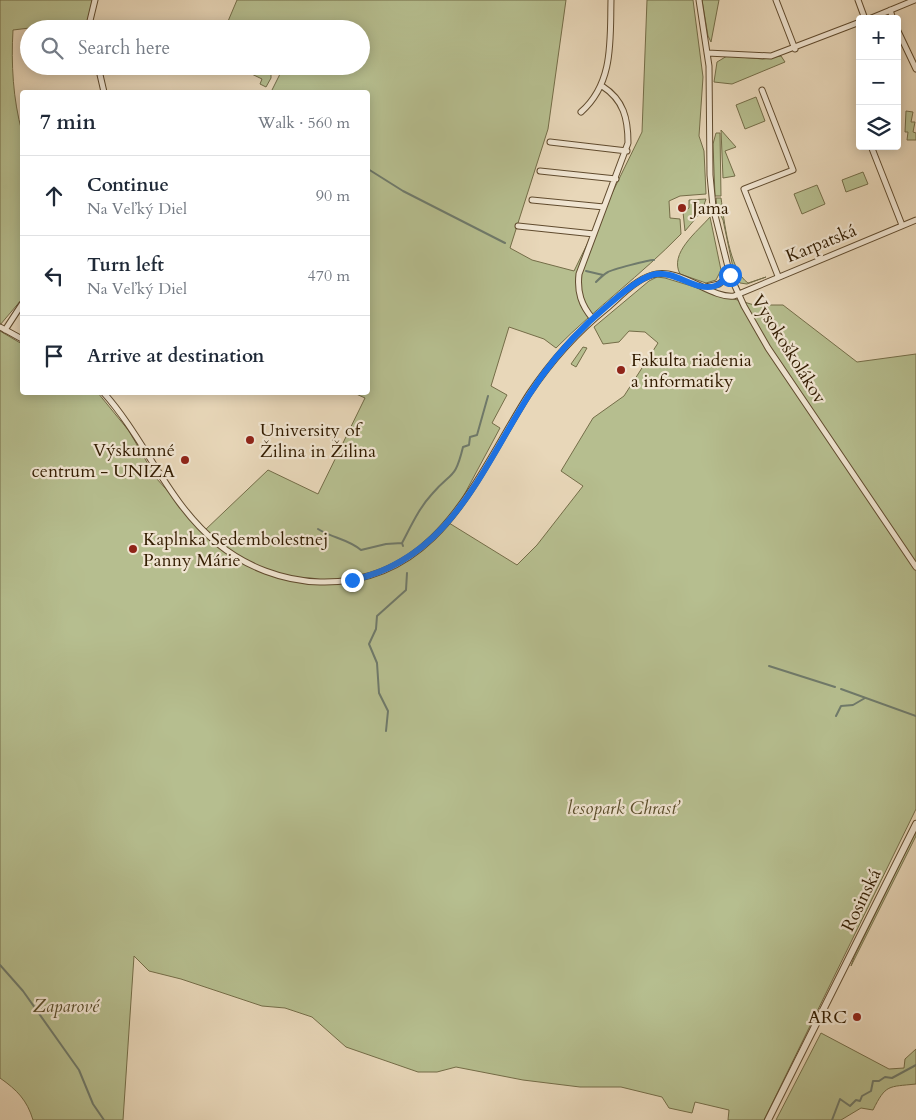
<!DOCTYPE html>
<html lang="en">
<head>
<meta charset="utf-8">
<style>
	body { margin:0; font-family:Cardo,serif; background:#f6f6f7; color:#1f2937 }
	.controls { position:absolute; right:15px; top:15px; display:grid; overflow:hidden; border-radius:5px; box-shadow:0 2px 12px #0003 }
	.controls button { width:45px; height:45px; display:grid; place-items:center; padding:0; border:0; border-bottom:1px solid #e0e1e3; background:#fff; color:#1f2937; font:25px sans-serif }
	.stop { position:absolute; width:15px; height:15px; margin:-11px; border:4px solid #1a73e8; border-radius:50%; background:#fff }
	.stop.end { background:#1a73e8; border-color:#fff; box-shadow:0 1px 5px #0008 }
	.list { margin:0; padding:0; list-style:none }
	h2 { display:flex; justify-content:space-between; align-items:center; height:65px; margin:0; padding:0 20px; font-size:21px }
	h2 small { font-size:16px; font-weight:400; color:#747a83 }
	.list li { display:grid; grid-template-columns:32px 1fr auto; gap:15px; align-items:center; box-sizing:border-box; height:80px; padding:0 20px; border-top:1px solid #e0e1e3 }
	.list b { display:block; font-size:19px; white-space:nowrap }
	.list p { margin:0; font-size:16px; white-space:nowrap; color:#747a83 }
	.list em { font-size:16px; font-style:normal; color:#747a83 }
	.icon { flex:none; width:28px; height:28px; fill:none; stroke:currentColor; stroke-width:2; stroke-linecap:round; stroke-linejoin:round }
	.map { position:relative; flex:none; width:916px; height:1120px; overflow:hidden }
	.search { position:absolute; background:#fff; box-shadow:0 2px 12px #0003; left:20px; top:20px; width:350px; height:55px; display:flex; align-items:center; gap:12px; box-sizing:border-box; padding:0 18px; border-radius:28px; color:#747a83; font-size:19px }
	.panel { position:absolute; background:#fff; box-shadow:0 2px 12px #0003; left:20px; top:90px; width:350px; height:305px; border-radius:5px }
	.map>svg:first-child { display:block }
	.green { fill:#b6be8f; stroke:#746d48 }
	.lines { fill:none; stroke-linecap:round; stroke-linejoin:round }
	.stream { stroke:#6f7a6b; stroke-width:2 }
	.minor-casing { stroke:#604b2e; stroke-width:7 }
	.tertiary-casing { stroke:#604b2e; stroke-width:8 }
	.minor { stroke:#f0e5d2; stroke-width:5 }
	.tertiary { stroke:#f0e5d2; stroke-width:6 }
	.route { stroke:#1a73e8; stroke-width:6 }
	.poi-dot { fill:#8f2418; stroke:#f0e5d2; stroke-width:2 }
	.labels { text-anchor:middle; stroke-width:4.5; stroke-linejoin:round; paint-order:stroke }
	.poi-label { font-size:18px; fill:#321c00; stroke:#f0e5d2; text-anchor:start }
	.street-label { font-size:18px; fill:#321c00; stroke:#f0e5d2 }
	.park-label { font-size:18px; font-style:italic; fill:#5a4d2b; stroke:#f0e5d2 }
</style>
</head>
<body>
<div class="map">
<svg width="916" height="1120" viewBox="0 0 916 1120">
	<rect width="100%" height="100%" fill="#e8d7b9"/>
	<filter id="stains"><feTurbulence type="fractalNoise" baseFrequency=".004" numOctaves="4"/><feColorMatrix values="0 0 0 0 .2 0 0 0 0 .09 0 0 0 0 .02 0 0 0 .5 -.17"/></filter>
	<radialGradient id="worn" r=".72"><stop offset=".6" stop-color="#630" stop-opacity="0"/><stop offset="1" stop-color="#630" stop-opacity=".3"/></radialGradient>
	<!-- green -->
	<path class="green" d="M0,0h94l-6,21 -75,9c-2,34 0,69 9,102v167l-22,26z
		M237,0h329l-18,129 -38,119 22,12 42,11 68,-139 5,-132h46l10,77 -4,59 5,15 2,43 -26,2 -11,5 1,17 10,1 1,15c-40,41 -85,74 -125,114l-12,-9 -35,-12 -18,59 16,9 -15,28 8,5 -51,95 68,42 20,-20 46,-59 -22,-15 32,-53 31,-22 34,-53 -13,-11 -16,-1 -10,11 -16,2 -9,-17 55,-46 8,-4 8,1 89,27h29l74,57 59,-8v455l-152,311h-36l1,-10 -34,-8 -3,11 -23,-5 -7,-11 -41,-10h-41l-57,-7 -67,-13 -19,5h-19l-72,-25 -34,-30 -27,-9 -23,-2 -81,-27 -32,-8 -15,-15 -11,164h-90c-6,-20 -16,-30 -33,-42v-747l22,13v48l76,1 31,38 27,47 48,53 64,-61 50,24 47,-96 -11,-5 14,-1v-300h-97l9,-18 -2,-8h83v-37h-131l-4,-3z
		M702,0h17l-8,42 -3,-6z
		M727,56l36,3 18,-3 4,6 -53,22 -18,-2 3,-20z
		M235,66h36v12l-5,9 -6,-3 2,-5z
		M756,97l9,24 -20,8 -9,-24z
		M906,111l7,1 -2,10h4l-2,10 3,1v7h-9l1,-8h-3z
		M721,130l15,17 -11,4 10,25 -12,2z
		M716,133h4l1,63h-6l-2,-52z
		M863,172l5,12 -22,8 -4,-12z
		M817,185l8,19 -23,10 -8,-20z
		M716,198h5c3,21 8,72 27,85l18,-6 -19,7 -7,-1 -5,-6 -12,-57 -6,-12z
		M706,199l-4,12 -17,20 -2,-19 6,-4v-8z
		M710,217l11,53 -5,10 -10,3 -26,-9c-11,-21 17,-42 30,-57z
		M583,347l4,1 -11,19 -5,-3z
		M916,831v5l-65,130 3,-9z
		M821,1033l68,36 15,-1 1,-9 11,-10v35c-28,3 -30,0 -43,26l-12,-2 -20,12h-65z"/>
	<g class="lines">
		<!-- stream -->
		<path class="stream" d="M368,169l35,22 102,52
			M586,271l17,4
			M596,282c3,-3 8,-8 12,-10 3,-2 43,-13 46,-12
			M318,529c14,9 30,10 43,21l25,-6 16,-1
			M403,546l-1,-3c9,-17 17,-35 30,-49 20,-23 23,-14 31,-47l6,-2 1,-8 7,-2 11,-39
			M769,666l66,21
			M841,689l75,27
			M836,716l5,-10 12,-1 12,-7
			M386,731l2,-20 -9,-18 -2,-30 -8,-19 7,-15 1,-13 29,-26 1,-17
			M0,965l23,26 56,79 14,34 11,16
			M832,1120l8,-21 10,7 6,-6 4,1 2,-5 9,-5 2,-10h6l6,-4 7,1 24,-13"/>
		<!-- minor casing -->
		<g class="minor-casing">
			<path id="minor" d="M699,0l10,66 1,109 3,32 17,68 14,31 24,42 148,219
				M776,0l19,49
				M858,0l7,19
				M890,10l3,9
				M869,19l46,-19
				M88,29l7,-29
				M897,29l19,40
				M707,53l64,3 89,-34
				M98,66l6,26
				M762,90l31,80 -49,19 34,87
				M581,112c33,-29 29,-72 30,-112
				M550,142l77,9
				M871,146l31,79
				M540,171l76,8
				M532,200l72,7
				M518,226l76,8
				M706,287l13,-3 11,-9
				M593,319c-12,-14 -16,-27 -14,-45l49,-131c0,-24 -4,-43 -26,-57
				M0,327l22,12
				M5,330l17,-26
				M103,392c43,48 64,110 114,151 29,24 66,38 103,39 118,3 156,-105 209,-188 22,-33 47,-61 78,-86 13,-11 28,-28 45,-33 27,-9 59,24 82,21l182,-76"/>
		</g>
		<!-- tertiary casing -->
		<g class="tertiary-casing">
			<path id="tertiary" d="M768,1120l148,-296"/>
		</g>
		<!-- minor -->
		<use href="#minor" class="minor"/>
		<!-- tertiary -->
		<use href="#tertiary" class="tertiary"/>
	</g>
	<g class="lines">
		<!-- route -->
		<path class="route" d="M352,580c97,-20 130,-111 177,-185 17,-27 37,-51 60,-73 15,-13 48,-45 67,-48 20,-3 40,18 59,12 6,-2 10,-7 15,-11"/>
	</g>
	<!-- markers -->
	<g class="poi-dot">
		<circle cx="682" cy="208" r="5"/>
		<circle cx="621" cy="370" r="5"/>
		<circle cx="250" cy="440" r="5"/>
		<circle cx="185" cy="460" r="5"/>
		<circle cx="133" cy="549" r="5"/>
		<circle cx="857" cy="1017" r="5"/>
	</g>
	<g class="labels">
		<!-- poi labels -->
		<g class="poi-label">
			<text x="692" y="214">Jama</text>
			<text x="631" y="366">Fakulta riadenia<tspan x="631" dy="21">a informatiky</tspan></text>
			<text x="260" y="436">University of<tspan x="260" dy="21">Žilina in Žilina</tspan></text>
			<text x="175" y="456" text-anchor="end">Výskumné<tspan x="175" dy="21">centrum - UNIZA</tspan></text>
			<text x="143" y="545">Kaplnka Sedembolestnej<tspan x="143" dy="21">Panny Márie</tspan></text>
			<text x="847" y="1023" text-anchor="end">ARC</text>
		</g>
		<!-- street labels -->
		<g class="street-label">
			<text transform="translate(821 243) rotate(-22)" y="6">Karpatská</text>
			<text transform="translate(789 349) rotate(58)" y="6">Vysokoškolákov</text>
			<text transform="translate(861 900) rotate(-64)" y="6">Rosinská</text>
		</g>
		<!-- park labels -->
		<g class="park-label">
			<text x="623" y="814">lesopark Chrasť</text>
			<text x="66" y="1012">Zaparové</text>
		</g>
	</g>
	<rect width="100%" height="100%" filter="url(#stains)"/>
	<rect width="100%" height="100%" fill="url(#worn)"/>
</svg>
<div class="controls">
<button>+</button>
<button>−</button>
<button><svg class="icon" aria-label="layers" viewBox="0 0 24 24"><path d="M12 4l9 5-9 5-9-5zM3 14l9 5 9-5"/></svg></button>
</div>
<div class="stop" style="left:730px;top:275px"></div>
<div class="stop end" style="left:352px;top:580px"></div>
<div class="search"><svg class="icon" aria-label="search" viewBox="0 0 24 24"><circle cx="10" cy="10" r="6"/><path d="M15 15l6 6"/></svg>Search here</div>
<section class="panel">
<h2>7 min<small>Walk · 560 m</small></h2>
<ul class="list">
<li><svg class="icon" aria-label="ahead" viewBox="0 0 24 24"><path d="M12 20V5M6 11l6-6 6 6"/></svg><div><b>Continue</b><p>Na Veľký Diel</p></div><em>90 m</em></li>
<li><svg class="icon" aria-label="left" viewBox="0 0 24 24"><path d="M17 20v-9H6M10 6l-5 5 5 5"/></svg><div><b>Turn left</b><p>Na Veľký Diel</p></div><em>470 m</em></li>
<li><svg class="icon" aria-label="arrive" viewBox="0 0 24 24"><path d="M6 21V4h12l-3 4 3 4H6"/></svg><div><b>Arrive at destination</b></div></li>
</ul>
</section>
</div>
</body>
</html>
